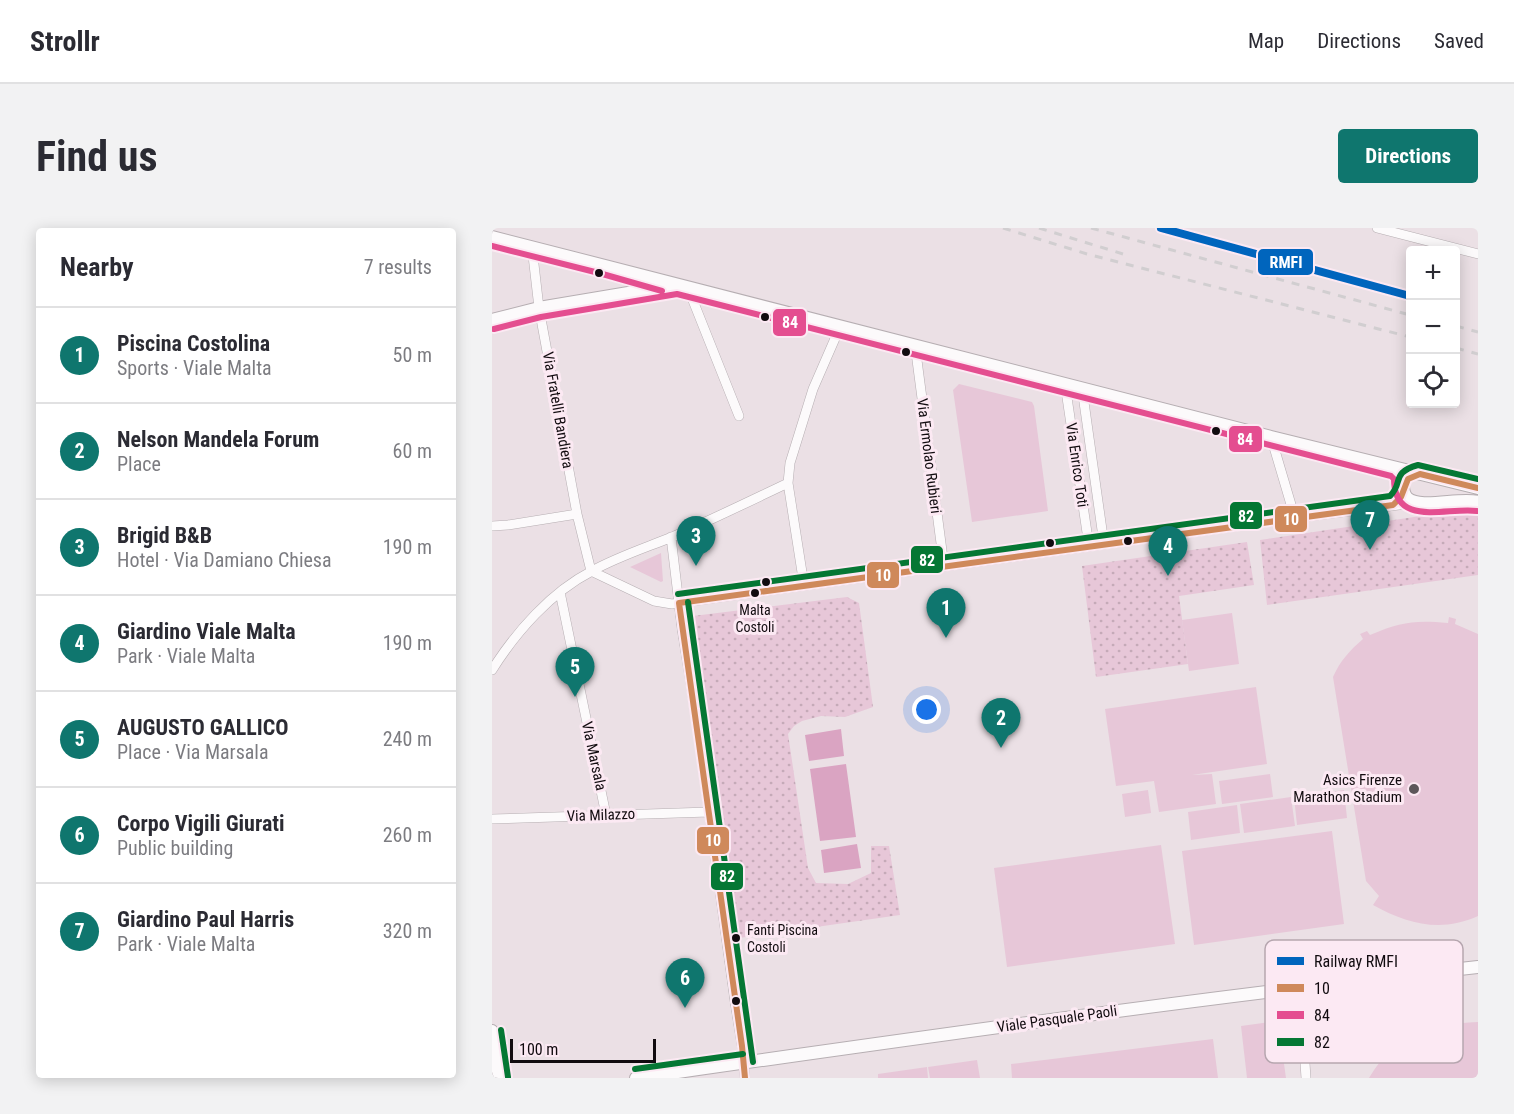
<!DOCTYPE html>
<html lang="en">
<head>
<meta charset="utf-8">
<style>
	body { margin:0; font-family:"Roboto Condensed",sans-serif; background:#f2f2f3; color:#2b2b33 }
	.controls { position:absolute; right:18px; top:18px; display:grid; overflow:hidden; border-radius:6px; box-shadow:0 3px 15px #0003 }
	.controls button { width:54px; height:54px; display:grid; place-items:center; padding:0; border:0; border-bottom:2px solid #e1e1e2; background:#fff; color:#2b2b33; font:30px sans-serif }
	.scale { position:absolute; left:18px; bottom:15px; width:146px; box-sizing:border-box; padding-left:6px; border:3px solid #110b0f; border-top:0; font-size:16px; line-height:21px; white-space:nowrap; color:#110b0f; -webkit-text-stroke:4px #fce9f3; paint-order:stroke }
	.you { position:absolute; left:435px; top:482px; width:21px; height:21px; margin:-15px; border:4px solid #fff; border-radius:50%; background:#1a73e8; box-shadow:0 0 0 9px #1a73e833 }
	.badge { display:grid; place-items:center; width:39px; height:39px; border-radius:50%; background:#0f766e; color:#fff; font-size:20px; font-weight:700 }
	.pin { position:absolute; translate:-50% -50px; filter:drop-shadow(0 2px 3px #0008) }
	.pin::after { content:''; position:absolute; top:32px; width:21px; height:18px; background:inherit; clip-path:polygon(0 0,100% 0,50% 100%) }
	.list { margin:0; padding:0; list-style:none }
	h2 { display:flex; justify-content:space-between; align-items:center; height:78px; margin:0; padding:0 24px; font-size:26px }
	h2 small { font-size:20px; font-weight:400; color:#7c7c81 }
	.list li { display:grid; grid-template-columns:39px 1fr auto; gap:18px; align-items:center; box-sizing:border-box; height:96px; padding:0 24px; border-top:2px solid #e1e1e2 }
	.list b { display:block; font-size:22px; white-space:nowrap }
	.list p { margin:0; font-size:20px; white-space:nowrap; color:#7c7c81 }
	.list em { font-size:20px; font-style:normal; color:#7c7c81 }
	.icon { flex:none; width:33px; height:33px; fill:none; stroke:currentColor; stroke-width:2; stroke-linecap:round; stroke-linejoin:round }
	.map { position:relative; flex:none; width:986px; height:850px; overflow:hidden; border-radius:6px }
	header { display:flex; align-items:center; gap:36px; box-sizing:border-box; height:84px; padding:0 30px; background:#fff; border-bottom:2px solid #e1e1e2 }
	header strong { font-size:28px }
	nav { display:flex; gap:33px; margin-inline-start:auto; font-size:21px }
	.intro { display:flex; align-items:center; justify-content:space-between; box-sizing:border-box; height:144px; padding:0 36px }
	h1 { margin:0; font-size:42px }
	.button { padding:15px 27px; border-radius:6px; background:#0f766e; color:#fff; font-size:21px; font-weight:700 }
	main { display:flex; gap:36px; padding:0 36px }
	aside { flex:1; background:#fff; border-radius:6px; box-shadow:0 3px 15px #0003 }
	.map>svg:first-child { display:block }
	.grass { fill:#e7c7d8 }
	.park { fill:url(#park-dots) }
	.water { fill:#daa4c2 }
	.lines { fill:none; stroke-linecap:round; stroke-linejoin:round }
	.minor-casing { stroke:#b6aeb2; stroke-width:10 }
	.tertiary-casing { stroke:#b6aeb2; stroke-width:14 }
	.minor { stroke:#fcfafb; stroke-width:9 }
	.tertiary { stroke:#fcfafb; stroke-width:12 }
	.rail { stroke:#d1ced0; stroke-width:3; stroke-dasharray:8 8; stroke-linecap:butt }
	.bus-1-casing { stroke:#fce9f3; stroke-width:10 }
	.bus-2-casing { stroke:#fce9f3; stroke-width:10 }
	.bus-3-casing { stroke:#fce9f3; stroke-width:10 }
	.bus-1 { stroke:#cf895b; stroke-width:6 }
	.bus-2 { stroke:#e44e90; stroke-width:6 }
	.bus-3 { stroke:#057734; stroke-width:6 }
	.rail-1-casing { stroke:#fce9f3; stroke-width:12 }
	.rail-1 { stroke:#0065bd; stroke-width:8 }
	.bus-dot { fill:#110b0f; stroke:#fce9f3; stroke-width:2 }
	.poi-dot { fill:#5d565a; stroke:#fce9f3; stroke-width:2 }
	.labels { text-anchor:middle; stroke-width:6; stroke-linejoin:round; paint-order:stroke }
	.bus-label { font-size:14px; fill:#110b0f; stroke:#fce9f3 }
	.street-label { font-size:15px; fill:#110b0f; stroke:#fce9f3 }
	.poi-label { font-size:15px; fill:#110b0f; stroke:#fce9f3; text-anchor:end }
	.key { fill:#fce9f3; stroke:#b6a6af; stroke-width:1.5 }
	.key-label { font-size:16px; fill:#110b0f }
	.line-badge { stroke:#fce9f3; stroke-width:2 }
	.badge-label { font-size:16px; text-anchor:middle; font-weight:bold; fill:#fff }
</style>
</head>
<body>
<header>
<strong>Strollr</strong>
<nav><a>Map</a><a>Directions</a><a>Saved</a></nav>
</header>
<div class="intro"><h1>Find us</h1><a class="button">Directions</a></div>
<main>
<aside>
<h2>Nearby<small>7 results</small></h2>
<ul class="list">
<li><span class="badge">1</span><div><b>Piscina Costolina</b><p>Sports · Viale Malta</p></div><em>50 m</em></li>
<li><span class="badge">2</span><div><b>Nelson Mandela Forum</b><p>Place</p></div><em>60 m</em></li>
<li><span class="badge">3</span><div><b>Brigid B&amp;B</b><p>Hotel · Via Damiano Chiesa</p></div><em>190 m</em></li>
<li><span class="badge">4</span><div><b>Giardino Viale Malta</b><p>Park · Viale Malta</p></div><em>190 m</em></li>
<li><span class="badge">5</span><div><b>AUGUSTO GALLICO</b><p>Place · Via Marsala</p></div><em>240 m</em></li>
<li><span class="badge">6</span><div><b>Corpo Vigili Giurati</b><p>Public building</p></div><em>260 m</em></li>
<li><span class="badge">7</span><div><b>Giardino Paul Harris</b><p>Park · Viale Malta</p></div><em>320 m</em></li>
</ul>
</aside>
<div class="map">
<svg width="986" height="850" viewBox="0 0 986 850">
	<defs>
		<pattern id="park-dots" width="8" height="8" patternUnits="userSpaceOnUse" patternTransform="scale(1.5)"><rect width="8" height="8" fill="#e7c7d8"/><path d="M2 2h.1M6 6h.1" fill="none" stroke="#c5aab8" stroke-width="1.8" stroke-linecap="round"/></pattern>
	</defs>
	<rect width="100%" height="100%" fill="#ebe0e5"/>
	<!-- grass -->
	<path class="grass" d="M467,156l73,18 2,4 14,105 -76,11 -19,-132z
		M169,325l2,28 -2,1 -31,-15z
		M740,385l7,51 -50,7 -7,-51z
		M957,389l7,2 -1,5 23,10v282c-37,17 -71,8 -105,-11l6,-9 -13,-15 -33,-204c7,-16 17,-27 30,-38l-3,-5 7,-3 3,4c31,-13 44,-15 78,-12z
		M764,459l11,77 -75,11 20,-1 4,30 -57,8 -5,-31 -38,5 -11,-77z
		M778,546l3,23 -51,7 -3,-23z
		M656,562l3,23 -26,4 -3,-23z
		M852,562l3,28 -50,7 -3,-28z
		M799,569l4,29 -51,7 -4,-29z
		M745,577l3,28 -49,7 -3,-28z
		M840,603l12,93 -150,21 -12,-94z
		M669,617l14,99 -168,23 -13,-99z
		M786,793l8,57h-39l-6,-52z
		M986,794v56h-109c27,-45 59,-54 109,-56z
		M721,811l5,39h-206l-1,-14z
		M485,832l3,18h-50l-2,-11z
		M435,839l1,11h-50v-4z"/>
	<!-- park -->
	<path class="park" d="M969,282l14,1 3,2v62l-211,30 -7,-65z
		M755,314l7,43 -75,11 9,68 -92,13 -14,-111z
		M355,369l12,6 14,104 -28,10 -24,-1 -19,5 -8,5 -6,8 20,134 8,15 32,1 23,-11v-27h18l11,69 -161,23 -17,-132 -29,-190z"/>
	<!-- water -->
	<path class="water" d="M349,501l3,27 -35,5 -4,-26z
		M354,536l10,73 -36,4 -10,-72z
		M365,616l4,24 -37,5 -3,-23z"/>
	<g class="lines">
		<!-- minor casing -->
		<g class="minor-casing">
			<path id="minor" d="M885,0l101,26
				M40,19l7,61 38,206 14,57
				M196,60l51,128
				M423,117l29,221
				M573,156l24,162
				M590,160l22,156
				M779,209l24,81
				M0,298l16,-1 69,-11
				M179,309l11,92 15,94 38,279 7,44 3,32
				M99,343l63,30 18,3 623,-86 120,-15
				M312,357l-16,-102 2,-20 23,-74 27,-62
				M68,364l46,223
				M0,442c24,-38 59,-78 100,-99 25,-14 53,-23 80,-34 39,-17 78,-36 116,-54
				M0,591l217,-7
				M808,759l6,91"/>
		</g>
		<!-- tertiary casing -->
		<g class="tertiary-casing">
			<path id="tertiary" d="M0,9l779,200 207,51
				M0,92l47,-12 131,-22
				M904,240c13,11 2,20 11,30 13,12 53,-1 71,4
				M0,803l7,47
				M144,850c280,-40 561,-80 842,-111"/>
		</g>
		<!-- minor -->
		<use href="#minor" class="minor"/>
		<!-- tertiary -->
		<use href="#tertiary" class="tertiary"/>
		<!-- rail -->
		<path class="rail" d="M511,0l84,26 323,83
			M547,0l84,26
			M599,0l319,87
			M964,98l22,6
			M964,120l22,6"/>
		<!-- bus-1 casing -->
		<g class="bus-1-casing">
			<path id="bus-1" d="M187,375l714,-98 8,-8 7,-18 12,-5 58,14
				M187,375l63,443 3,32"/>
		</g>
		<!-- bus-2 casing -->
		<g class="bus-2-casing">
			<path id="bus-2" d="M0,18l107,27 63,18
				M2,101l47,-12 136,-23 714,182 3,3c0,49 52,28 83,32"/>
		</g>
		<!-- bus-3 casing -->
		<g class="bus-3-casing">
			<path id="bus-3" d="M186,366l712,-98c14,-13 0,-23 28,-31l60,14
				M196,374l65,460
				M9,802l7,47
				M143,841l108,-15"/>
		</g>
		<!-- bus-1 -->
		<use href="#bus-1" class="bus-1"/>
		<!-- bus-2 -->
		<use href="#bus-2" class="bus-2"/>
		<!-- bus-3 -->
		<use href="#bus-3" class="bus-3"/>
		<!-- rail-1 casing -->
		<g class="rail-1-casing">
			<path id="rail-1" d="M669,0l249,68"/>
		</g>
		<!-- rail-1 -->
		<use href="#rail-1" class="rail-1"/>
	</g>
	<!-- markers -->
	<g class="bus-dot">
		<circle cx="107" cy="45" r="5"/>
		<circle cx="273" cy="89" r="5"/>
		<circle cx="414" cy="124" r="5"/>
		<circle cx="724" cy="203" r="5"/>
		<circle cx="636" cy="313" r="5"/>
		<circle cx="558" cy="315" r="5"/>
		<circle cx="274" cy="354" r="5"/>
		<circle cx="263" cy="365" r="5"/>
		<circle cx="244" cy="710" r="5"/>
		<circle cx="244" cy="773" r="5"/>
	</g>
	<circle class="poi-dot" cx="922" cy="561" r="6"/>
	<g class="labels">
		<!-- bus labels -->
		<g class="bus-label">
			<text x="263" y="387">Malta<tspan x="263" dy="17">Costoli</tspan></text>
			<text x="255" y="707" text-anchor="start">Fanti Piscina<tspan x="255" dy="17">Costoli</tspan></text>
		</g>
		<!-- street labels -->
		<g class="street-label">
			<text transform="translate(66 182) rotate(80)" y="5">Via Fratelli Bandiera</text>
			<text transform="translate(437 228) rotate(83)" y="5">Via Ermolao Rubieri</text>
			<text transform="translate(585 237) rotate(82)" y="5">Via Enrico Toti</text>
			<text transform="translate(102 528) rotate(78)" y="5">Via Marsala</text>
			<text transform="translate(109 587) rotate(-2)" y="5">Via Milazzo</text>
			<text transform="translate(565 791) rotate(-8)" y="5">Viale Pasquale Paoli</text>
		</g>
		<!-- poi labels -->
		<g class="poi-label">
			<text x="910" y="557">Asics Firenze<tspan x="910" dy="17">Marathon Stadium</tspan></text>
		</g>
	</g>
	<!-- legend -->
	<rect x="773" y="712" width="198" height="123" rx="9" class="key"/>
	<rect x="785" y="729" width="27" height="8" fill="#0065bd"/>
	<rect x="785" y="756" width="27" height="8" fill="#cf895b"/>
	<rect x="785" y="783" width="27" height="8" fill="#e44e90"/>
	<rect x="785" y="810" width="27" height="8" fill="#057734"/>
	<g class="key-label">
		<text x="822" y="739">Railway RMFI</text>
		<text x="822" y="766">10</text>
		<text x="822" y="793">84</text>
		<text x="822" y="820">82</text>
	</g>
	<g class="line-badge">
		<rect x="765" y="20" width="57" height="28" rx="6" fill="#0065bd"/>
		<rect x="280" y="80" width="35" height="29" rx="6" fill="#e44e90"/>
		<rect x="736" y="197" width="35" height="28" rx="6" fill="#e44e90"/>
		<rect x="737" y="273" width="34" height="29" rx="6" fill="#057734"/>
		<rect x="782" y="277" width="34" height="28" rx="6" fill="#cf895b"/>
		<rect x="418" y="317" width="34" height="29" rx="6" fill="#057734"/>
		<rect x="374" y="333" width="34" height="28" rx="6" fill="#cf895b"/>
		<rect x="204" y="598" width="34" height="29" rx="6" fill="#cf895b"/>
		<rect x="218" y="634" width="34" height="29" rx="6" fill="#057734"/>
	</g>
	<g class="badge-label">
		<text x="794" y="40">RMFI</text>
		<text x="298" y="100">84</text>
		<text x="753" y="217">84</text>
		<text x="754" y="294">82</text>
		<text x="799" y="297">10</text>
		<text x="435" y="338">82</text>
		<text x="391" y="353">10</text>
		<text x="221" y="618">10</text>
		<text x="235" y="654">82</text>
	</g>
</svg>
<div class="controls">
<button>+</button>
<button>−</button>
<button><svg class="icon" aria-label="locate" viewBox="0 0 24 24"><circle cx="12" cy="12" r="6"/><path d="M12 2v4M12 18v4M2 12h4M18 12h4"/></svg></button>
</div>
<div class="scale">100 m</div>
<div class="you"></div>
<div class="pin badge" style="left:454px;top:410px">1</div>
<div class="pin badge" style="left:509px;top:520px">2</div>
<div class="pin badge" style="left:204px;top:338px">3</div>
<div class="pin badge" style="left:676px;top:348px">4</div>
<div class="pin badge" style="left:83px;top:469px">5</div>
<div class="pin badge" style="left:193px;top:780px">6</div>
<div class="pin badge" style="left:878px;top:322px">7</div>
</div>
</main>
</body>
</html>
